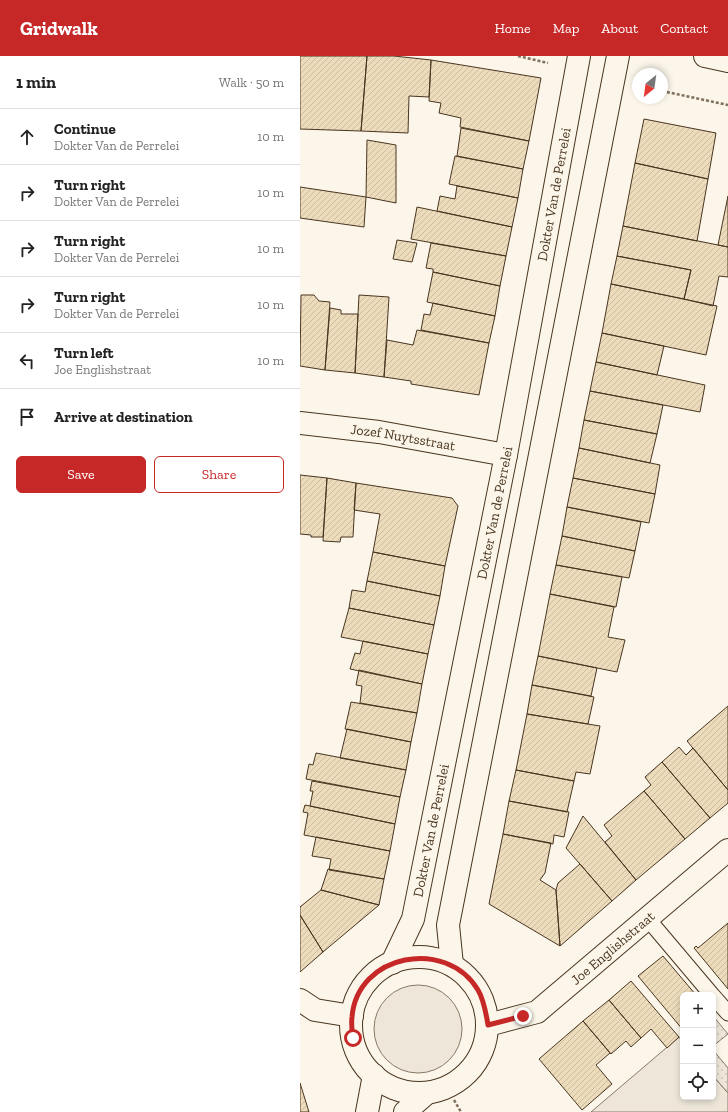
<!DOCTYPE html>
<html lang="en">
<head>
<meta charset="utf-8">
<style>
	body { margin:0; font-family:"Zilla Slab",serif; background:#f2f2f2; color:#222 }
	.controls { position:absolute; right:12px; bottom:12px; display:grid; overflow:hidden; border-radius:6px; box-shadow:0 2px 6px #0003 }
	.controls button { width:36px; height:36px; display:grid; place-items:center; padding:0; border:0; border-bottom:1px solid #e0e0e0; background:#fff; color:#222; font:20px sans-serif }
	.compass { position:absolute; left:332px; top:12px; width:36px; height:36px; border-radius:50%; background:#fff; box-shadow:0 2px 6px #0003; rotate:209deg }
	.stop { position:absolute; width:12px; height:12px; margin:-9px; border:3px solid #c62828; border-radius:50%; background:#fff }
	.stop.end { background:#c62828; border-color:#fff; box-shadow:0 1px 4px #0008 }
	.list { margin:0; padding:0; list-style:none }
	h2 { display:flex; justify-content:space-between; align-items:center; height:52px; margin:0; padding:0 16px; font-size:17px }
	h2 small { font-size:13px; font-weight:400; color:#767676 }
	.list li { display:grid; grid-template-columns:26px 1fr auto; gap:12px; align-items:center; box-sizing:border-box; height:56px; padding:0 16px; border-top:1px solid #e0e0e0 }
	.list b { display:block; font-size:15px; white-space:nowrap }
	.list p { margin:0; font-size:13px; white-space:nowrap; color:#767676 }
	.list em { font-size:13px; font-style:normal; color:#767676 }
	.actions { display:flex; gap:8px; padding:12px 16px }
	.actions a { flex:1; padding:9px 0; border:1px solid #c62828; border-radius:6px; text-align:center; font-size:14px; color:#c62828 }
	.actions .main { background:#c62828; color:#fff }
	.icon { flex:none; width:22px; height:22px; fill:none; stroke:currentColor; stroke-width:2; stroke-linecap:round; stroke-linejoin:round }
	.map { position:relative; flex:none; width:428px; height:1056px; overflow:hidden }
	header { display:flex; align-items:center; gap:24px; box-sizing:border-box; height:56px; padding:0 20px; background:#c62828; color:#fff }
	header strong { font-size:19px }
	nav { display:flex; gap:22px; margin-inline-start:auto; font-size:14px }
	main { display:flex }
	aside { flex:1; background:#fff }
	.map>svg:first-child { display:block }
	.grass { fill:#ede6d9; stroke:#887966 }
	.garden { fill:url(#garden-dots); stroke:#887966 }
	.building { fill:url(#building-hatch); stroke:#4a3520 }
	.lines { fill:none; stroke-linecap:round; stroke-linejoin:round }
	.service-casing { stroke:#4a3520; stroke-width:17 }
	.minor-casing { stroke:#4a3520; stroke-width:24 }
	.secondary-casing { stroke:#4a3520; stroke-width:24 }
	.path { stroke:#7f6f5c; stroke-width:2.5; stroke-dasharray:3 2; stroke-linecap:butt }
	.service { stroke:#fbf6e9; stroke-width:15 }
	.minor { stroke:#fbf6e9; stroke-width:22 }
	.secondary { stroke:#fbf6e9; stroke-width:22 }
	.route { stroke:#c62828; stroke-width:5 }
	.labels { text-anchor:middle; stroke-width:3; stroke-linejoin:round; paint-order:stroke }
	.street-label { font-size:14px; fill:#4a3520; stroke:#fbf6e9 }
</style>
</head>
<body>
<header>
<strong>Gridwalk</strong>
<nav><a>Home</a><a>Map</a><a>About</a><a>Contact</a></nav>
</header>
<main>
<aside>
<h2>1 min<small>Walk · 50 m</small></h2>
<ul class="list">
<li><svg class="icon" aria-label="ahead" viewBox="0 0 24 24"><path d="M12 20V5M6 11l6-6 6 6"/></svg><div><b>Continue</b><p>Dokter Van de Perrelei</p></div><em>10 m</em></li>
<li><svg class="icon" aria-label="right" viewBox="0 0 24 24"><path d="M7 20v-9h11M14 6l5 5-5 5"/></svg><div><b>Turn right</b><p>Dokter Van de Perrelei</p></div><em>10 m</em></li>
<li><svg class="icon" aria-label="right" viewBox="0 0 24 24"><path d="M7 20v-9h11M14 6l5 5-5 5"/></svg><div><b>Turn right</b><p>Dokter Van de Perrelei</p></div><em>10 m</em></li>
<li><svg class="icon" aria-label="right" viewBox="0 0 24 24"><path d="M7 20v-9h11M14 6l5 5-5 5"/></svg><div><b>Turn right</b><p>Dokter Van de Perrelei</p></div><em>10 m</em></li>
<li><svg class="icon" aria-label="left" viewBox="0 0 24 24"><path d="M17 20v-9H6M10 6l-5 5 5 5"/></svg><div><b>Turn left</b><p>Joe Englishstraat</p></div><em>10 m</em></li>
<li><svg class="icon" aria-label="arrive" viewBox="0 0 24 24"><path d="M6 21V4h12l-3 4 3 4H6"/></svg><div><b>Arrive at destination</b></div></li>
</ul>
<div class="actions"><a class="main">Save</a><a>Share</a></div>
</aside>
<div class="map">
<svg width="428" height="1056" viewBox="0 0 428 1056">
	<defs>
		<pattern id="garden-dots" width="8" height="8" patternUnits="userSpaceOnUse"><rect width="8" height="8" fill="#ede6d9"/><path d="M2 2h.1M6 6h.1" fill="none" stroke="#cdc6ba" stroke-width="1.8" stroke-linecap="round"/></pattern>
		<pattern id="building-hatch" width="6" height="6" patternUnits="userSpaceOnUse"><rect width="6" height="6" fill="#ecdcbc"/><path d="M-1 1l2-2M0 6l6-6M5 7l2-2" fill="none" stroke="#ccbda1"/></pattern>
	</defs>
	<rect width="100%" height="100%" fill="#fbf6e9"/>
	<!-- grass -->
	<path class="grass" d="M74 973a44 44 0 1 1 88 0a44 44 0 1 1-88 0Z
		M379,981l4,5v55h30v-21l15,17v19h-137z"/>
	<!-- garden -->
	<path class="garden" d="M413,960l15,18 -15,12z
		M413,994l15,18v25l-15,-17z"/>
	<!-- building -->
	<path class="building" d="M0,0h67l-6,75 -61,-2z
		M67,0h27l37,4 -2,37 -20,-1 -1,37 -47,-2z
		M131,4l110,18 -12,63 -69,-14 1,-9 -22,-5 2,-10 -12,-2z
		M344,63l72,14 -8,46 -73,-16z
		M161,72l68,13 -6,28 -66,-13z
		M67,84l29,5v58l-30,-6z
		M155,100l68,13 -5,29 -69,-14z
		M335,107l73,16 -11,62 -74,-15z
		M157,130l61,12 -6,29 -75,-16 3,-15 15,3z
		M0,131l66,10 -2,30 -64,-9z
		M428,140v51l-10,-2z
		M117,151l95,20 -6,29 -95,-17z
		M323,170l105,21v30l-9,-1 -6,30 -29,-7 7,-29 -74,-14z
		M97,184l20,3 -5,19 -19,-3z
		M131,187l75,13 -6,30 -67,-14v-3l-7,-1z
		M317,200l74,14 -7,29 -73,-15z
		M133,216l67,14 -5,30 -68,-14z
		M311,228l106,22 -11,49 -104,-22z
		M1,239h13l5,6 11,1 -5,68 -25,-4z
		M59,239l30,2 -5,80 -29,-4z
		M133,247l62,13 -6,27 -68,-13 3,-16 6,1z
		M30,252l11,2v4h17l-3,59 -30,-3z
		M117,274l72,13 -10,52 -68,-11v-3l-27,-4 3,-37 26,5z
		M302,277l62,13 -7,29 -61,-13z
		M296,306l109,23 -5,27 -110,-21z
		M290,335l73,14 -6,29 -73,-14z
		M284,364l73,14 -7,29 -71,-15z
		M279,392l81,17 -5,29 -82,-16z
		M0,419l27,3 -4,59h-12v-2l-11,-1z
		M27,422l29,5 -3,54h-12l-1,5 -17,-1z
		M273,422l82,16 -6,29 -82,-16z
		M56,427l96,15 6,8 -13,60 -72,-14 7,-38 -26,-4z
		M267,451l74,15 -6,29 -73,-15z
		M262,480l73,15 -6,27 -73,-13z
		M73,496l72,14 -5,30 -73,-15z
		M256,509l66,12 -6,30 -66,-13z
		M67,525l73,15 -6,29 -85,-17 3,-18 13,2z
		M250,538l64,13 -6,30 17,3 -8,32 -79,-16z
		M49,552l85,17 -6,29 -87,-17z
		M63,585l65,13 -6,30 -72,-15 5,-16 5,1z
		M238,600l59,12 -6,28 -59,-11z
		M59,614l63,14 -5,29 -57,-10 2,-17 -6,-1z
		M232,629l62,12 -6,27 -61,-10z
		M51,646l66,11 -6,29 -66,-13z
		M428,650v84l-41,-49z
		M227,658l73,12 -10,48 -14,-2 -2,9 -58,-11z
		M47,673l64,13 -5,28 -66,-12z
		M379,691l7,8 7,-7 35,42v13l-18,15 -48,-56z
		M16,697l90,17 -6,27 -94,-18 3,-15 4,1z
		M362,706l48,56 -25,21 -41,-48 7,-6 -6,-8z
		M216,714l58,11 -7,31 -58,-11z
		M12,725l88,16 -5,27 -85,-18 3,-15h-3z
		M344,735l41,48 -49,41 -31,-38 7,-6 -8,-11z
		M209,745l60,11 -5,25 -10,-2 -1,9 -50,-10z
		M5,749l90,19 -5,27 -86,-16 4,-22 -5,-1z
		M283,760l53,64 -24,21 -46,-53z
		M203,778l48,9 -6,30 -5,7 16,10 4,56 -71,-42z
		M16,781l74,14 -6,28 -55,-9 2,-11 -19,-3z
		M280,808l32,37 -52,45 -4,-56 2,-7z
		M28,813l56,10 -5,26 -58,-15z
		M21,834l58,15 -56,47 -23,-37v-8z
		M0,859l23,37 -23,20z
		M428,867v66l-34,-41 2,-2 2,2z
		M363,900l33,39h-13v35l-45,-54z
		M331,925l48,56 -12,11 -16,-19 -10,9 -32,-38z
		M309,944l32,38 -10,9 -5,-6 -15,13 -28,-33z
		M283,965l27,32 -14,12 16,19 -30,26 -43,-51z
		M0,1027l9,29h-9z"/>
	<g class="lines">
		<!-- service casing -->
		<g class="service-casing">
			<path id="service" d="M347,862l65,77
				M413,940l15,17"/>
		</g>
		<!-- minor casing -->
		<g class="minor-casing">
			<g id="minor">
				<path id="s1" d="M0,367l79,9 127,23"/>
				<circle cx="119" cy="969" r="68"/>
				<path id="s2" d="M92,907l21,-44 93,-464 73,-399"/>
				<path d="M152,909l-4,-40 170,-869"/>
				<path d="M0,944l15,10 37,6"/>
				<path id="s3" d="M188,969l49,-13 191,-162"/>
				<path d="M67,1056l7,-37"/>
				<path d="M105,1056l22,-19"/>
			</g>
		</g>
		<!-- secondary casing -->
		<g class="secondary-casing">
			<path id="secondary" d="M405,0l23,5"/>
		</g>
		<!-- path -->
		<path class="path" d="M218,0l30,7
			M362,35l66,14
			M154,1044l7,12"/>
		<!-- service -->
		<use href="#service" class="service"/>
		<!-- minor -->
		<use href="#minor" class="minor"/>
		<!-- secondary -->
		<use href="#secondary" class="secondary"/>
	</g>
	<g class="lines">
		<!-- route -->
		<path class="route" d="M53,982c-1,-7 -2,-14 -1,-21 5,-63 94,-80 126,-27 6,10 8,23 10,35l35,-9"/>
	</g>
	<g class="labels">
		<!-- street labels -->
		<g class="street-label">
			<text dy="5" stroke="none"><textPath href="#s2" startOffset="787">Dokter Van de Perrelei</textPath></text>
			<text dy="5" stroke="none"><textPath href="#s1" startOffset="104">Jozef Nuytsstraat</textPath></text>
			<text dy="5" stroke="none"><textPath href="#s2" startOffset="463">Dokter Van de Perrelei</textPath></text>
			<text dy="5" stroke="none"><textPath href="#s2" startOffset="139">Dokter Van de Perrelei</textPath></text>
			<text dy="5" stroke="none"><textPath href="#s3" startOffset="150">Joe Englishstraat</textPath></text>
		</g>
	</g>
</svg>
<div class="controls">
<button>+</button>
<button>−</button>
<button><svg class="icon" aria-label="locate" viewBox="0 0 24 24"><circle cx="12" cy="12" r="6"/><path d="M12 2v4M12 18v4M2 12h4M18 12h4"/></svg></button>
</div>
<svg class="compass" viewBox="-18 -18 36 36"><path d="M0-13l5 13h-10z" fill="#e53935"/><path d="M0 13l5-13h-10z" fill="#767676"/></svg>
<div class="stop" style="left:53px;top:982px"></div>
<div class="stop end" style="left:223px;top:960px"></div>
</div>
</main>
</body>
</html>
